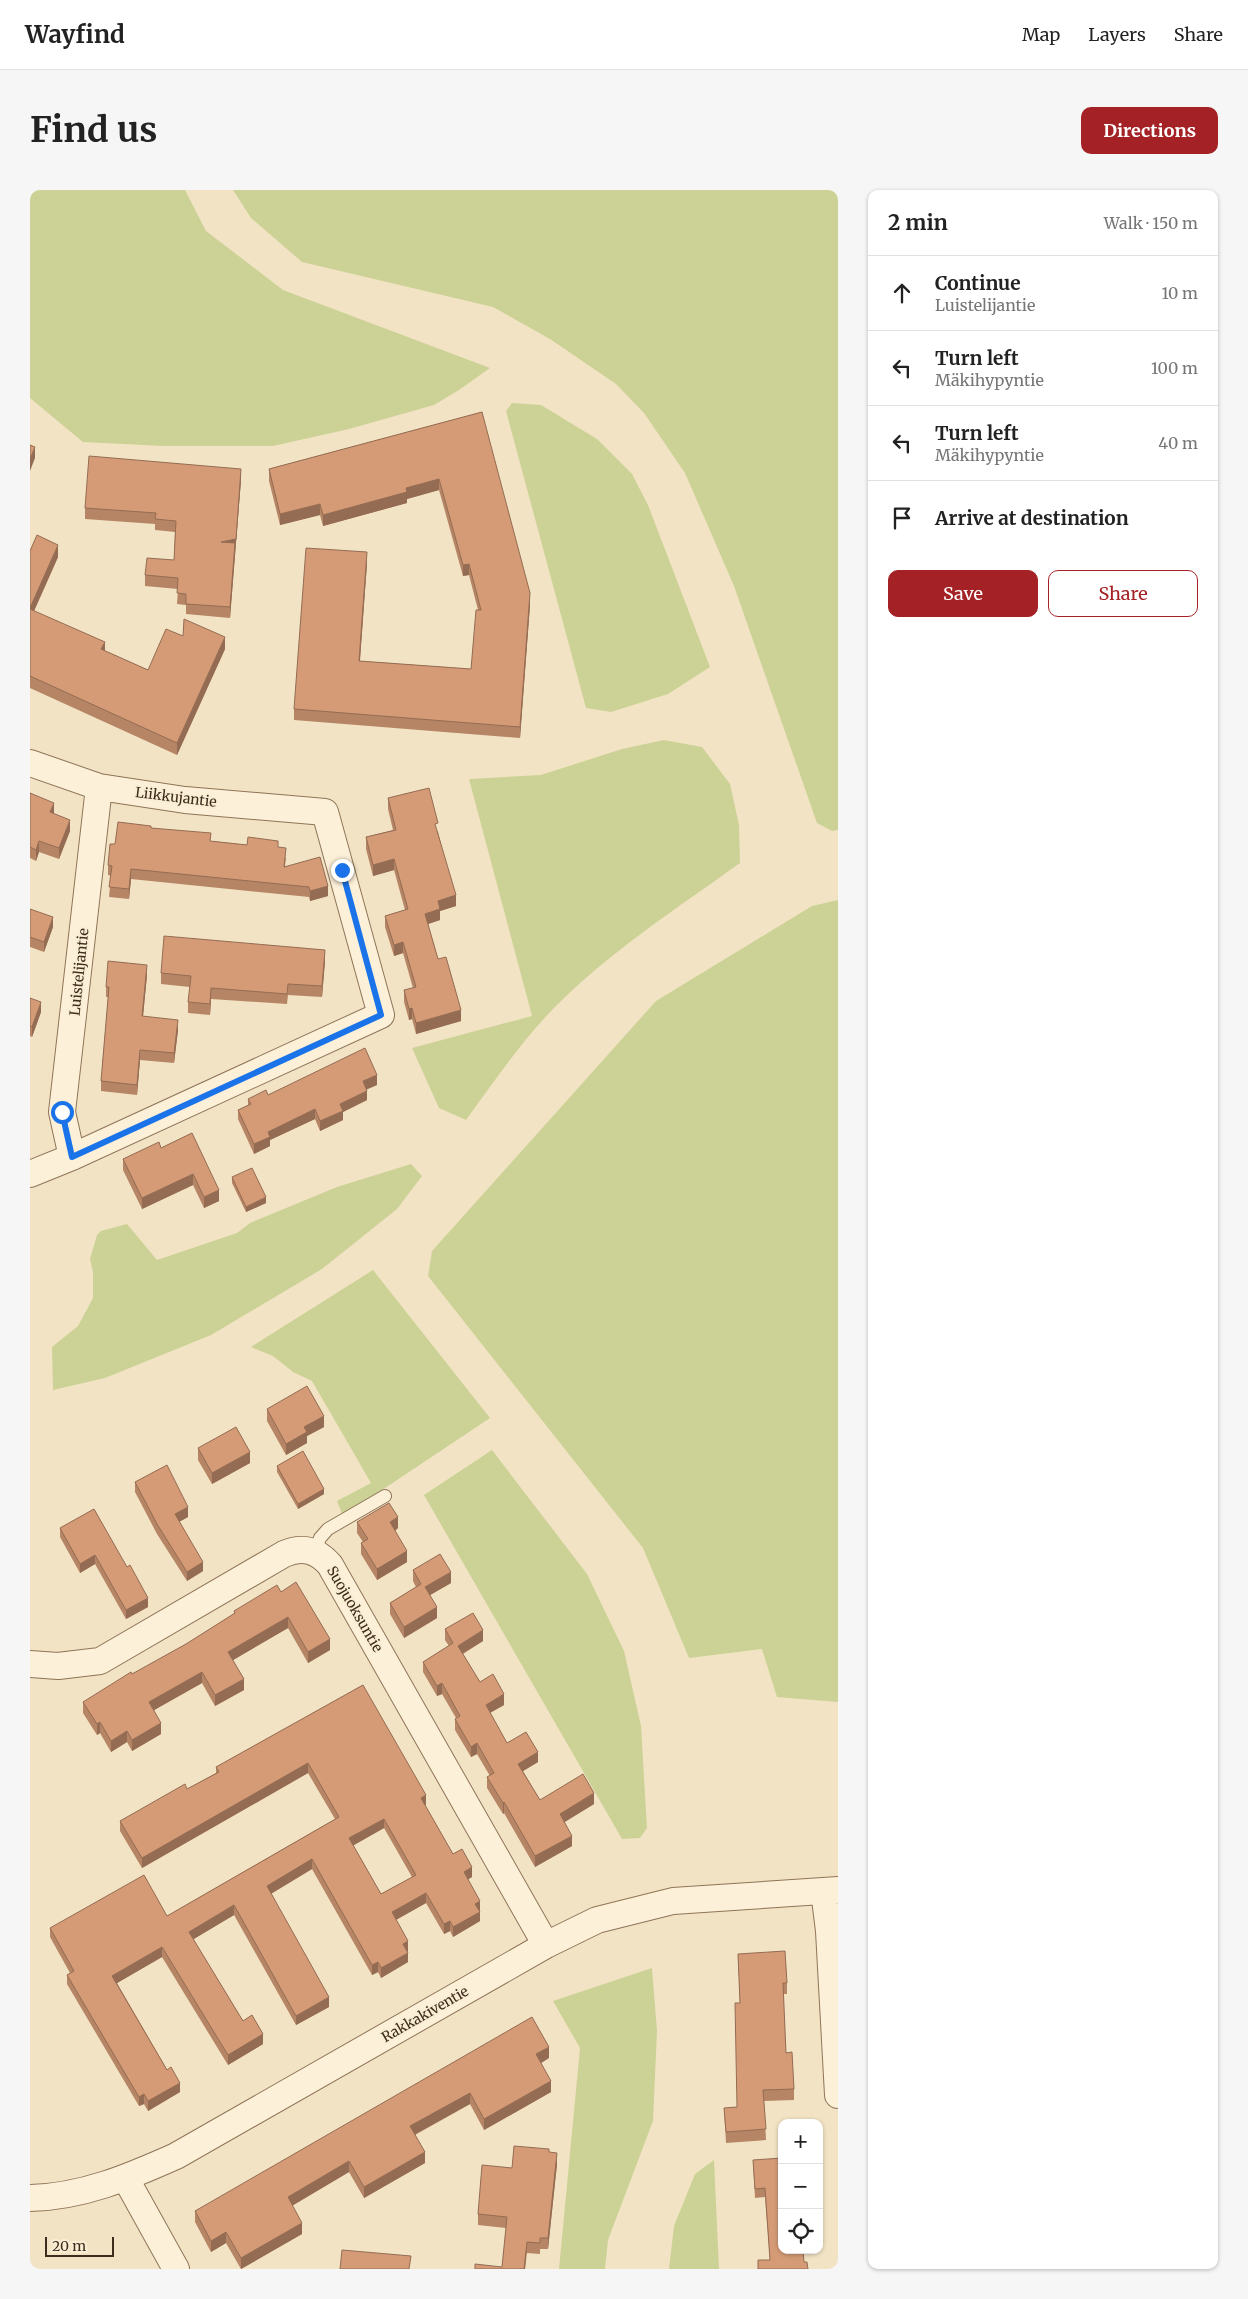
<!DOCTYPE html>
<html lang="en">
<head>
<meta charset="utf-8">
<style>
	body { margin:0; font-family:Merriweather,serif; background:#f6f6f6; color:#222 }
	.controls { position:absolute; right:15px; bottom:15px; display:grid; overflow:hidden; border-radius:10px; box-shadow:0 1px 4px #0004 }
	.controls button { width:45px; height:45px; display:grid; place-items:center; padding:0; border:0; border-bottom:1px solid #e0e0e0; background:#fff; color:#222; font:25px sans-serif }
	.scale { position:absolute; left:15px; bottom:12px; width:69px; box-sizing:border-box; padding-left:5px; border:2px solid #3e2c1d; border-top:0; font-size:14px; line-height:18px; white-space:nowrap; color:#3e2c1d; -webkit-text-stroke:4px #f9eed4; paint-order:stroke }
	.stop { position:absolute; width:15px; height:15px; margin:-11px; border:4px solid #1a73e8; border-radius:50%; background:#fff }
	.stop.end { background:#1a73e8; border-color:#fff; box-shadow:0 1px 5px #0008 }
	.list { margin:0; padding:0; list-style:none }
	h2 { display:flex; justify-content:space-between; align-items:center; height:65px; margin:0; padding:0 20px; font-size:21px }
	h2 small { font-size:16px; font-weight:400; color:#767676 }
	.list li { display:grid; grid-template-columns:32px 1fr auto; gap:15px; align-items:center; box-sizing:border-box; height:75px; padding:0 20px; border-top:1px solid #e0e0e0 }
	.list b { display:block; font-size:19px; white-space:nowrap }
	.list p { margin:0; font-size:16px; white-space:nowrap; color:#767676 }
	.list em { font-size:16px; font-style:normal; color:#767676 }
	.actions { display:flex; gap:10px; padding:15px 20px }
	.actions a { flex:1; padding:11px 0; border:1px solid #a42225; border-radius:10px; text-align:center; font-size:18px; color:#a42225 }
	.actions .main { background:#a42225; color:#fff }
	.icon { flex:none; width:28px; height:28px; fill:none; stroke:currentColor; stroke-width:2; stroke-linecap:round; stroke-linejoin:round }
	.map { position:relative; flex:none; width:808px; height:2079px; overflow:hidden; border-radius:10px }
	header { display:flex; align-items:center; gap:30px; box-sizing:border-box; height:70px; padding:0 25px; background:#fff; border-bottom:1px solid #e0e0e0 }
	header strong { font-size:24px }
	nav { display:flex; gap:28px; margin-inline-start:auto; font-size:18px }
	.intro { display:flex; align-items:center; justify-content:space-between; box-sizing:border-box; height:120px; padding:0 30px }
	h1 { margin:0; font-size:35px }
	.button { padding:12px 22px; border-radius:10px; background:#a42225; color:#fff; font-size:18px; font-weight:700 }
	main { display:flex; gap:30px; padding:0 30px }
	aside { flex:1; background:#fff; border-radius:10px; box-shadow:0 1px 4px #0004 }
	.map>svg:first-child { display:block }
	.green { fill:#ccd296 }
	.lines { fill:none; stroke-linecap:round; stroke-linejoin:round }
	.lane-casing { stroke:#8f7458; stroke-width:14 }
	.street-casing { stroke:#8f7458; stroke-width:28 }
	.lane { stroke:#fcf0d8; stroke-width:12 }
	.street { stroke:#fcf0d8; stroke-width:26 }
	.wall { fill:#b68565; fill-rule:evenodd }
	.shaded-wall { fill:#946c53 }
	.building { fill:#d49b76; stroke:#946c53; fill-rule:evenodd }
	.route { stroke:#1a73e8; stroke-width:6 }
	.labels { text-anchor:middle; stroke-width:4; stroke-linejoin:round; paint-order:stroke }
	.street-label { font-size:14px; fill:#3e2c1d; stroke:#f9eed4 }
</style>
</head>
<body>
<header>
<strong>Wayfind</strong>
<nav><a>Map</a><a>Layers</a><a>Share</a></nav>
</header>
<div class="intro"><h1>Find us</h1><a class="button">Directions</a></div>
<main>
<div class="map">
<svg width="808" height="2079" viewBox="0 0 808 2079">
	<rect width="100%" height="100%" fill="#f2e3c4"/>
	<!-- green -->
	<path class="green" d="M0,0h155l21,41 77,59 207,78 -31,22 -25,15 -85,24 -76,17h-110l-80,-4 -53,-44z
		M203,0h605v640l-6,1 -15,-8 -83,-237 -49,-113 -41,-60 -28,-29 -66,-45 -57,-32 -191,-45 -51,-44z
		M482,213l29,2 56,34 35,35 16,31 62,162 -42,27 -57,18 -25,-4 -80,-297z
		M634,550l38,7 28,37 9,41 1,38c-64,46 -131,89 -187,146 -33,34 -59,73 -87,111l-27,-12 -27,-60 120,-32 -63,-237 72,-4 81,-26z
		M808,710v802l-61,-5 -15,-48 -73,9 -46,-110 -215,-272 4,-25 224,-250 156,-95z
		M381,974l11,12 -25,33 -75,60 -111,66 -106,43 -52,12 -1,-43 26,-21 15,-28v-26l-3,-13 7,-24 4,-4 26,-7 30,36 80,-27 13,-10 87,-36z
		M343,1080l117,148 -147,98 -6,-15 34,-18 -59,-102 -19,-9 -20,-16 -22,-9z
		M462,1260l95,124 37,77 17,75 6,102 -7,10 -18,1 -198,-344z
		M622,1778l5,63 -4,90 -45,119 -3,29h-46l21,-221 -27,-47z
		M684,1970l5,109h-50l5,-43 21,-52z"/>
	<g class="lines">
		<!-- lane casing -->
		<g class="lane-casing">
			<path id="lane" d="M285,1362l5,-14 8,-9 57,-33"/>
		</g>
		<!-- street casing -->
		<g class="street-casing">
			<path id="street" d="M0,573l69,24 86,13 140,12 56,203 -309,142 -42,17
				M42,967l-10,-45 37,-325
				M0,1474l28,2 42,-5 184,-107c18,-8 33,-4 46,11l216,380
				M794,1701l5,40 9,164
				M96,1989l50,90
				M0,2008c52,-1 99,-21 146,-42l370,-211 51,-25 76,-19 165,-11"/>
		</g>
		<!-- lane -->
		<use href="#lane" class="lane"/>
		<!-- street -->
		<use href="#street" class="street"/>
	</g>
	<!-- wall -->
	<path class="wall" d="M452,222l48,193 -10,133 -226,-18v-11l73,-146 -7,98 111,8 7,-59 -9,-35 -6,1 -24,-86 -32,9v4l-84,23 -3,-11 -40,10 -11,-44v-12z
		M211,290l-11,138 -44,-4v-9l-9,-1 1,-15 -33,-3v-11l29,-15 1,-28 -20,-2v-6l-70,-5v-11z
		M0,361l28,6 -24,54 71,40 43,19 35,-34 42,13 -48,106 -147,-67z
		M0,603l24,21 16,17 -11,28 -20,-7 -3,9 -6,-3z
		M358,608l50,34 18,74 -16,5v9l-12,4 10,35 23,62 -45,13 -4,-15 -3,1 -5,-18v-12l9,-2 -10,-35 -9,3 -9,-29v-11l20,-6 -11,-40 -21,6 -7,-27v-12l27,-7 -5,-21z
		M121,638l60,13 36,4 31,3 8,10 -1,8 43,30 -18,5 -1,-4 -178,-18 -2,20 -20,-2 2,-21 -3,-1v-10z
		M0,719l23,18 -9,25 -14,-5z
		M295,771l-3,36 -34,-2 -1,9 -76,-5 -1,16 -22,-2v-11l2,-15 -29,-3v-11z
		M117,785l-4,42 35,13 -4,33 -34,-3 -3,35 -36,-4v-10l7,-84h-2v-10z
		M0,808l11,14 -9,25 -2,-1z
		M347,895l-10,4v11l-24,12v8l-23,11 -5,-12 -45,21v6l-16,8 -16,-35v-9l10,-5v-6l20,-4z
		M162,943l27,68 -15,7 -11,-23 -51,24 -19,-39v-11l38,-11z
		M202,987l34,26 -20,9 -14,-29z
		M237,1219l57,18 -17,9v7l-21,12 -19,-34z
		M168,1258l52,15 -38,21 -14,-24z
		M247,1276l47,28 -26,15 -21,-37z
		M105,1292l53,35 -9,5 24,49 -16,10 -30,-47 -22,-42z
		M64,1319l54,98 -22,12 -31,-55 -15,9 -20,-36v-9z
		M327,1332l41,6 -3,3 12,31 -30,18 -16,-26v-11l2,-1 -6,-9z
		M383,1380l38,13 -21,12 7,23 -33,20 -14,-24v-11l26,-16 -3,-6z
		M251,1402l49,58 -22,13 -20,-35 -55,32 11,30 -29,16 -13,-23 -48,27 7,24 -29,17 -5,-9 -16,10 -11,-19 -3,2 -14,-22v-11l103,-58 48,-30v-3z
		M415,1439l38,12 -20,13 17,28 24,23 -14,8 17,30 31,19 -15,9 17,29 54,4 -30,18 8,24 -37,21 -31,-54 -1,1 -16,-26v-11l3,-1 -13,-22 -6,3 -16,-27v-11l1,-1 -14,-24 -5,2 -14,-24v-10l26,-16 -4,-6z
		M333,1495l62,120 28,49 19,23 -4,2 12,32h-1l1,10 -27,16 -3,-6 -6,3 -18,-31 -30,17 12,31 -1,1 1,10 -27,16 -3,-6 -6,3 -60,-106 -41,25 58,113 -33,18 -62,-110 -41,24 50,82 20,23 -35,21 -66,-108 -45,26 63,109 -32,19 -4,-7 -5,2 -72,-122v-9l3,-2 -20,-36v-9l117,-12 168,-97 -27,-46 -166,95 -22,-37v-10l67,-32 29,-16v-6zM354,1638l28,49 -31,17 -28,-49z
		M708,1764l49,29v11h-4l3,59 8,36v11l-30,1 2,39 -40,3 -2,-35 13,-1 3,-104z
		M519,1868l-8,5 10,29 -67,38 -14,-26 -55,31 10,28 -61,35 -15,-26 -57,34 10,28 -61,35 -15,-26 -15,9 -16,-30v-11z
		M519,1962l8,12 -9,85h-8v5l-13,-1 -2,16h-50l27,-2 4,-39 -28,-3v-11l34,-46z
		M723,1970l51,102 4,7h-50v-9h12l-5,-63 -10,1z"/>
	<!-- shaded-wall -->
	<path class="shaded-wall" d="M5,257v11l-5,13v-12z
		M211,279v11l-11,138v-11l-9,-65z
		M409,289v11l-32,9v4l-84,23v-11l83,-27z
		M290,314v11l-40,10v-11z
		M28,355v12l-28,63v-12z
		M337,362v11l-8,109v-11z
		M439,374v11l-6,1v-11z
		M500,403v12l-10,133v-11z
		M195,447v12l-48,106v-12z
		M75,452v13l-4,-6z
		M24,613v11l-4,-2z
		M40,630v11l-11,28v-11z
		M9,651v11l-3,9v-11z
		M364,669v11l-21,6v-11z
		M101,679v10l-2,20v-10z
		M298,696v10l-18,5v-10z
		M426,705v11l-16,5v9l-15,5v-11l13,-13z
		M23,727v10l-9,25v-10z
		M373,752v11l-9,3v-11z
		M295,760v11l-3,36v-11z
		M117,775v10l-5,51v-10z
		M181,798v11l-1,16v-11z
		M11,812v10l-9,25v-10z
		M382,818v11l-3,1v-11z
		M431,820v11l-45,13v-11z
		M148,830v10l-4,33v-10z
		M110,860v10l-3,35v-10z
		M347,885v10l-14,6v-10z
		M337,901v9l-24,12v8l-23,11v-10l20,-17z
		M285,919v10l-45,21v6l-16,8v-10l14,-12z
		M163,984v11l-51,24v-11z
		M189,1000v11l-15,7v-11z
		M236,1007v6l-20,9v-5z
		M294,1226v11l-17,9v7l-21,12v-11l18,-17z
		M220,1262v11l-38,21v-11z
		M294,1299v5l-26,15v-5z
		M158,1317v10l-13,7v-10z
		M368,1327v11l-8,6v-12z
		M377,1361v11l-30,18v-11z
		M65,1365v9l-15,9v-9z
		M173,1372v9l-16,10v-9z
		M421,1382v11l-26,15v-11z
		M118,1408v9l-22,12v-9z
		M407,1417v11l-33,20v-11z
		M258,1427v11l-60,35v-11z
		M453,1440v11l-25,15v-10z
		M300,1449v11l-22,13v-11z
		M172,1482v11l-53,30v-11z
		M214,1489v11l-29,16v-11z
		M412,1493v11l-5,2v-10z
		M474,1504v11l-18,10v-10z
		M70,1532v11l-3,2v-11z
		M131,1533v11l-29,17v-11z
		M97,1541v11l-16,10v-11z
		M447,1553v11l-6,3v-10z
		M508,1562v10l-20,12v-10z
		M278,1573v10l-166,95v-10z
		M564,1603v11l-34,21v-11z
		M396,1605v10l-5,2v-9z
		M474,1612v11l-1,1v-11z
		M354,1629v9l-35,20v-10z
		M542,1646v10l-37,21v-11z
		M282,1669v10l-45,27v-10z
		M442,1677v10l-8,5v-10z
		M396,1703v10l-34,19v-10z
		M450,1711v10l-5,2v-9z
		M204,1715v10l-45,27v-10z
		M450,1722v9l-27,16v-10z
		M420,1731v10l-6,3v-10z
		M378,1751v10l-5,3v-10z
		M132,1757v10l-50,29v-10z
		M378,1763v9l-27,16v-10z
		M348,1772v10l-6,3v-10z
		M299,1807v10l-33,18v-9z
		M233,1844v10l-35,21v-10z
		M519,1857v11l-13,8v-12z
		M521,1891v11l-67,38v-11z
		M150,1893v9l-32,19v-10z
		M440,1903v11l-60,33v-11z
		M114,1904v10l-5,2v-9z
		M395,1962v11l-61,35v-11z
		M527,1963v11l-9,85v-11z
		M319,1971v11l-61,36v-11z
		M272,2033v11l-61,35v-11z
		M196,2042v11l-15,9v-11z
		M497,2052l-2,27h-1z"/>
	<!-- building -->
	<path class="building" d="M452,222l48,181 -10,134 -226,-18 12,-161 61,4 -8,109 112,8 5,-59h5l-12,-46 -6,1 -24,-86 -33,9 1,4 -84,23 -3,-11 -40,10 -11,-45z
		M0,255l5,2 -5,12z
		M59,266l152,13 -5,70 -15,3 14,1 -5,64 -44,-3v-10l-9,-1 1,-15 -33,-3 2,-17 27,2 2,-39 -21,-2 1,-6 -71,-5z
		M7,345l21,10 -28,63v-57z
		M0,419l75,33 -4,7 47,21 18,-41 17,7 1,-17 41,18 -48,106 -147,-67z
		M399,598l9,35 -3,1 21,71 -18,6 2,8 -15,5 13,45 8,-2 15,53 -45,13 -4,-15 -3,1 -5,-19 12,-3 -13,-45 -9,3 -9,-29 23,-7 -14,-50 -21,6 -7,-28 30,-7 -8,-32z
		M0,603l24,10 -4,9 20,8 -11,28 -20,-7 -3,9 -6,-3z
		M88,632l33,4v2l60,5 -1,8 37,4 1,-8 30,4v6l8,1 -2,19 36,-10 8,29 -18,5 -1,-4 -178,-18 -2,20 -20,-2 3,-21 -4,-1 2,-21h5z
		M0,719l23,8 -9,25 -14,-5z
		M134,746l161,14 -3,36 -34,-2 -1,10 -76,-6 -1,16 -22,-2 3,-26 -30,-3z
		M78,771l39,4 -5,51 36,4 -4,33 -34,-3 -3,35 -36,-4 8,-94h-3z
		M0,808l11,4 -9,25 -2,-1z
		M335,858l12,27 -14,6 4,10 -27,13 3,7 -23,10 -5,-12 -47,23 2,5 -16,7 -16,-34 13,-6 -3,-5 18,-9 2,5z
		M162,943l27,57 -15,7 -11,-23 -51,24 -19,-39 36,-17 2,6z
		M222,978l14,29 -20,10 -14,-30z
		M277,1196l17,30 -20,11 3,5 -21,12 -19,-35z
		M206,1237l14,25 -38,21 -14,-25z
		M273,1261l21,38 -26,15 -21,-38z
		M137,1275l21,42 -13,7 28,48 -16,10 -30,-48 -22,-42z
		M359,1313l9,14 -8,5 17,29 -30,18 -16,-26 7,-4 -11,-17z
		M64,1319l33,58 3,-2 18,33 -22,12 -31,-55 -15,9 -20,-36z
		M410,1364l11,18 -26,15 12,20 -33,20 -14,-24 31,-19 -8,-14z
		M266,1392l34,57 -22,13 -20,-35 -60,35 16,27 -29,16 -13,-23 -53,30 12,21 -29,17 -5,-9 -16,10 -11,-19 -3,2 -14,-22 48,-30 1,2 54,-30 49,-31 -1,-2 43,-26 4,7z
		M443,1423l10,17 -25,16 22,36 13,-8 11,20 -18,11 21,38 19,-11 12,20 -20,12 22,36 43,-26 11,19 -34,21 12,22 -37,20 -31,-54 -1,1 -16,-26 7,-4 -17,-30 -6,4 -16,-28 5,-3 -18,-33 -5,3 -14,-24 30,-19 -8,-14z
		M333,1495l63,110 -5,3 32,56 9,-5 10,18 -8,5 16,29 -5,3 5,8 -27,15 -3,-6 -6,3 -18,-31 -34,19 16,29 -5,3 5,9 -27,15 -3,-6 -6,3 -60,-106 -45,27 62,111 -33,19 -62,-111 -45,27 54,89 9,-6 11,19 -35,21 -66,-108 -50,29 55,94 4,-3 9,16 -32,18 -4,-7 -5,3 -72,-122 7,-4 -24,-43 94,-53 23,41 172,-99 -31,-54 -166,95 -22,-37 65,-37 2,5 32,-17 -3,-5zM354,1629l32,56 -35,19 -32,-56z
		M755,1761l2,32h-4l3,70 6,-1 2,37 -31,1 3,39 -40,3 -2,-24 13,-1 -2,-104h5l-2,-49z
		M502,1827l17,30 -13,7 15,27 -67,38 -14,-26 -60,33 15,26 -61,35 -15,-26 -61,36 14,26 -61,35 -15,-26 -15,9 -16,-30z
		M484,1956l35,3v3l8,1 -9,85h-8v5l-13,-1 -3,27h-49v-5l27,3 5,-50 -29,-3 4,-49 30,3z
		M752,1968v92h21l1,12h3l1,7h-50v-9h12l-5,-72 -10,1 -2,-29z
		M312,2060l69,6 -2,13h-69z"/>
	<g class="lines">
		<!-- route -->
		<path class="route" d="M32,922l10,45 309,-142 -39,-145"/>
	</g>
	<g class="labels">
		<!-- street labels -->
		<g class="street-label">
			<text transform="translate(146 607) rotate(7)" y="5">Liikkujantie</text>
			<text transform="translate(49 782) rotate(-84)" y="5">Luistelijantie</text>
			<text transform="translate(325 1419) rotate(60)" y="5">Suojuoksuntie</text>
			<text transform="translate(395 1824) rotate(-30)" y="5">Rakkakiventie</text>
		</g>
	</g>
</svg>
<div class="controls">
<button>+</button>
<button>−</button>
<button><svg class="icon" aria-label="locate" viewBox="0 0 24 24"><circle cx="12" cy="12" r="6"/><path d="M12 2v4M12 18v4M2 12h4M18 12h4"/></svg></button>
</div>
<div class="scale">20 m</div>
<div class="stop" style="left:32px;top:922px"></div>
<div class="stop end" style="left:312px;top:680px"></div>
</div>
<aside>
<h2>2 min<small>Walk · 150 m</small></h2>
<ul class="list">
<li><svg class="icon" aria-label="ahead" viewBox="0 0 24 24"><path d="M12 20V5M6 11l6-6 6 6"/></svg><div><b>Continue</b><p>Luistelijantie</p></div><em>10 m</em></li>
<li><svg class="icon" aria-label="left" viewBox="0 0 24 24"><path d="M17 20v-9H6M10 6l-5 5 5 5"/></svg><div><b>Turn left</b><p>Mäkihypyntie</p></div><em>100 m</em></li>
<li><svg class="icon" aria-label="left" viewBox="0 0 24 24"><path d="M17 20v-9H6M10 6l-5 5 5 5"/></svg><div><b>Turn left</b><p>Mäkihypyntie</p></div><em>40 m</em></li>
<li><svg class="icon" aria-label="arrive" viewBox="0 0 24 24"><path d="M6 21V4h12l-3 4 3 4H6"/></svg><div><b>Arrive at destination</b></div></li>
</ul>
<div class="actions"><a class="main">Save</a><a>Share</a></div>
</aside>
</main>
</body>
</html>
